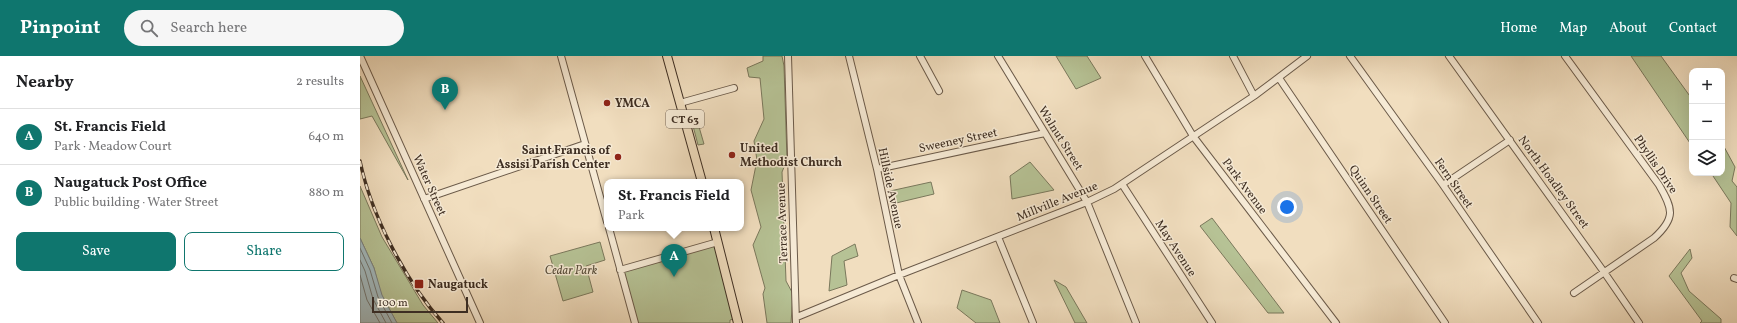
<!DOCTYPE html>
<html lang="en">
<head>
<meta charset="utf-8">
<style>
	body { margin:0; font-family:Vollkorn,serif; background:#f6f6f6; color:#202124 }
	.controls { position:absolute; right:12px; top:12px; display:grid; overflow:hidden; border-radius:8px; box-shadow:0 4px 16px #0002 }
	.controls button { width:36px; height:36px; display:grid; place-items:center; padding:0; border:0; border-bottom:1px solid #e0e0e0; background:#fff; color:#202124; font:20px sans-serif }
	.scale { position:absolute; left:12px; bottom:10px; width:96px; box-sizing:border-box; padding-left:4px; border:2px solid #3e2e22; border-top:0; font-size:11px; line-height:14px; white-space:nowrap; color:#3e2e22; -webkit-text-stroke:3px #f6ead5; paint-order:stroke }
	.you { position:absolute; left:927px; top:151px; width:14px; height:14px; margin:-10px; border:3px solid #fff; border-radius:50%; background:#1a73e8; box-shadow:0 0 0 6px #1a73e833 }
	.badge { display:grid; place-items:center; width:26px; height:26px; border-radius:50%; background:#0f766e; color:#fff; font-size:13px; font-weight:700 }
	.pin { position:absolute; translate:-50% -33px; filter:drop-shadow(0 1px 2px #0008) }
	.pin::after { content:''; position:absolute; top:21px; width:14px; height:12px; background:inherit; clip-path:polygon(0 0,100% 0,50% 100%) }
	.popup { position:absolute; left:244px; top:123px; width:140px; height:52px; box-sizing:border-box; display:grid; place-content:center; border-radius:8px; background:#fff; filter:drop-shadow(0 1px 3px #0005); font-size:13px; white-space:nowrap; color:#757577 }
	.popup b { font-size:15px; color:#202124 }
	.popup::after { content:''; position:absolute; left:50%; top:100%; margin-left:-8px; border:8px solid transparent; border-top-color:#fff }
	.list { margin:0; padding:0; list-style:none }
	h2 { display:flex; justify-content:space-between; align-items:center; height:52px; margin:0; padding:0 16px; font-size:17px }
	h2 small { font-size:13px; font-weight:400; color:#757577 }
	.list li { display:grid; grid-template-columns:26px 1fr auto; gap:12px; align-items:center; box-sizing:border-box; height:56px; padding:0 16px; border-top:1px solid #e0e0e0 }
	.list b { display:block; font-size:15px; white-space:nowrap }
	.list p { margin:0; font-size:13px; white-space:nowrap; color:#757577 }
	.list em { font-size:13px; font-style:normal; color:#757577 }
	.actions { display:flex; gap:8px; padding:12px 16px }
	.actions a { flex:1; padding:9px 0; border:1px solid #0f766e; border-radius:8px; text-align:center; font-size:14px; color:#0f766e }
	.actions .main { background:#0f766e; color:#fff }
	.icon { flex:none; width:22px; height:22px; fill:none; stroke:currentColor; stroke-width:2; stroke-linecap:round; stroke-linejoin:round }
	.map { position:relative; flex:none; width:1377px; height:267px; overflow:hidden }
	header { display:flex; align-items:center; gap:24px; box-sizing:border-box; height:56px; padding:0 20px; background:#0f766e; color:#fff }
	header strong { font-size:19px }
	nav { display:flex; gap:22px; margin-inline-start:auto; font-size:14px }
	.search { width:280px; height:36px; background:#f6f6f6; display:flex; align-items:center; gap:10px; box-sizing:border-box; padding:0 14px; border-radius:22px; color:#757577; font-size:15px }
	main { display:flex }
	aside { flex:1; background:#fff }
	.map>svg:first-child { display:block }
	.green { fill:#b6c295; stroke:#7a785c }
	.water { fill:#a1b9be; stroke:#798180 }
	.lines { fill:none; stroke-linecap:round; stroke-linejoin:round }
	.shore { stroke:#707470; stroke-width:1 }
	.minor-casing { stroke:#6b5a49; stroke-width:8 }
	.major-casing { stroke:#3e2e22; stroke-width:10 }
	.minor { stroke:#f6ead5; stroke-width:6 }
	.major { stroke:#f1debf; stroke-width:8 }
	.rail-casing { stroke:#3e2e22; stroke-width:3.5 }
	.rail { stroke:#f6ead5; stroke-width:2; stroke-dasharray:6; stroke-linecap:butt }
	.poi-dot { fill:#8f2418; stroke:#f6ead5; stroke-width:1.5 }
	.labels { text-anchor:middle; stroke-width:3; stroke-linejoin:round; paint-order:stroke }
	.shield { fill:#f6ead5; stroke:#756658; stroke-width:1 }
	.shield-label { font-size:11px; font-weight:bold; fill:#3e2e22 }
	.poi-label { font-size:12px; font-weight:bold; fill:#3e2e22; stroke:#f6ead5; text-anchor:start }
	.street-label { font-size:12px; fill:#3e2e22; stroke:#f6ead5 }
	.park-label { font-size:12px; font-style:italic; fill:#564c39; stroke:#f6ead5 }
</style>
</head>
<body>
<header>
<strong>Pinpoint</strong>
<div class="search"><svg class="icon" aria-label="search" viewBox="0 0 24 24"><circle cx="10" cy="10" r="6"/><path d="M15 15l6 6"/></svg>Search here</div>
<nav><a>Home</a><a>Map</a><a>About</a><a>Contact</a></nav>
</header>
<main>
<aside>
<h2>Nearby<small>2 results</small></h2>
<ul class="list">
<li><span class="badge">A</span><div><b>St. Francis Field</b><p>Park · Meadow Court</p></div><em>640 m</em></li>
<li><span class="badge">B</span><div><b>Naugatuck Post Office</b><p>Public building · Water Street</p></div><em>880 m</em></li>
</ul>
<div class="actions"><a class="main">Save</a><a>Share</a></div>
</aside>
<div class="map">
<svg width="1377" height="267" viewBox="0 0 1377 267">
	<rect width="100%" height="100%" fill="#f1debf"/>
	<filter id="stains"><feTurbulence type="fractalNoise" baseFrequency=".005" numOctaves="4"/><feColorMatrix values="0 0 0 0 .2 0 0 0 0 .09 0 0 0 0 .02 0 0 0 .5 -.17"/></filter>
	<radialGradient id="worn" r=".72"><stop offset=".6" stop-color="#630" stop-opacity="0"/><stop offset="1" stop-color="#630" stop-opacity=".3"/></radialGradient>
	<!-- green -->
	<path class="green" d="M403,0h19l2,10 3,94 -5,12 4,109 7,13 -2,29h-24l-4,-29 2,-6 -12,-43 8,-18 -10,-37 6,-30 -3,-19 10,-22 -4,-41 -11,-1 -2,-9 16,-7z
		M696,0h31l14,22 -25,11z
		M1271,0h30l31,43v47z
		M0,20l48,104 -36,-64 -12,3z
		M337,64l7,24 -6,1 -6,-23z
		M1362,87l13,24 -3,14 5,6v49l-7,-9 1,-24 -20,-30h11z
		M670,106l24,28 -42,9 -2,-23z
		M571,126l3,12 -42,10 -2,-13z
		M0,130l22,51 41,68 15,18h-41l-16,-28 -7,-27 -14,-30z
		M852,162l72,95h-16l-68,-87z
		M240,186l5,18 -19,6 7,26 -30,9 -13,-45z
		M358,186l19,76 -7,2v3h-96l-14,-54z
		M495,188l3,12 -14,5 3,24 -18,6 3,-35z
		M1330,193l2,9 -11,15 8,18 32,28v4h-21l2,-2 -33,-45z
		M694,224l12,7 21,36h-12z
		M602,234l29,10 9,23h-24l-19,-15z"/>
	<!-- water -->
	<path class="water" d="M0,182l14,30 8,27 15,28h-37z"/>
	<g class="lines">
		<!-- shore -->
		<path class="shore" d="M0,192l10,22 8,27 14,26
			M0,204l5,11 8,28 13,24
			M0,219l7,25 13,23"/>
		<!-- minor casing -->
		<g class="minor-casing">
			<path id="minor" d="M0,0l120,267
				M201,0l46,166
				M428,0l8,267
				M489,0l28,113 22,106 19,48
				M560,0l19,35
				M638,0l89,146 49,121
				M785,0l48,80 143,187
				M873,0l21,40
				M990,0l93,129 95,138
				M1089,0l155,216 35,51
				M1205,0l94,129c14,24 17,33 -5,53l-80,55
				M919,22l166,245
				M320,47l54,-15
				M517,113l168,-36
				M762,128l90,139
				M1083,129l67,-45
				M64,143l161,-55
				M249,172l26,95
				M638,181l35,86
				M260,214l98,-28
				M1374,222l3,1
				M437,261l102,-42 188,-73 27,-13 140,-93 53,-40"/>
		</g>
		<!-- major casing -->
		<g class="major-casing">
			<path id="major" d="M307,0l35,126
				M354,172l24,95"/>
		</g>
		<!-- minor -->
		<use href="#minor" class="minor"/>
		<!-- major -->
		<use href="#major" class="major"/>
		<!-- rail casing -->
		<g class="rail-casing">
			<path id="rail" d="M0,105c11,54 46,121 83,162"/>
		</g>
		<!-- rail -->
		<use href="#rail" class="rail"/>
	</g>
	<!-- markers -->
	<g class="poi-dot">
		<circle cx="247" cy="47" r="4"/>
		<circle cx="372" cy="99" r="4"/>
		<circle cx="258" cy="101" r="4"/>
		<rect x="54" y="223" width="10" height="10" rx="2"/>
	</g>
	<g class="labels">
		<!-- shield labels -->
		<rect class="shield" x="306" y="54" width="38" height="18" rx="3"/>
		<g class="shield-label">
			<text x="325" y="67">CT 63</text>
		</g>
		<!-- poi labels -->
		<g class="poi-label">
			<text x="255" y="51">YMCA</text>
			<text x="380" y="96">United<tspan x="380" dy="14">Methodist Church</tspan></text>
			<text x="250" y="98" text-anchor="end">Saint Francis of<tspan x="250" dy="14">Assisi Parish Center</tspan></text>
			<text x="68" y="232">Naugatuck</text>
		</g>
		<!-- street labels -->
		<g class="street-label">
			<text transform="translate(701 82) rotate(58)" y="4">Walnut Street</text>
			<text transform="translate(598 84) rotate(-12)" y="4">Sweeney Street</text>
			<text transform="translate(1296 108) rotate(56)" y="4">Phyllis Drive</text>
			<text transform="translate(1194 126) rotate(54)" y="4">North Hoadley Street</text>
			<text transform="translate(1094 127) rotate(55)" y="4">Fern Street</text>
			<text transform="translate(70 129) rotate(66)" y="4">Water Street</text>
			<text transform="translate(885 130) rotate(53)" y="4">Park Avenue</text>
			<text transform="translate(531 132) rotate(78)" y="4">Hillside Avenue</text>
			<text transform="translate(1011 138) rotate(56)" y="4">Quinn Street</text>
			<text transform="translate(697 145) rotate(-22)" y="4">Millville Avenue</text>
			<text transform="translate(422 167) rotate(-92)" y="4">Terrace Avenue</text>
			<text transform="translate(816 192) rotate(57)" y="4">May Avenue</text>
		</g>
		<!-- park labels -->
		<g class="park-label">
			<text x="211" y="218">Cedar Park</text>
		</g>
	</g>
	<rect width="100%" height="100%" filter="url(#stains)"/>
	<rect width="100%" height="100%" fill="url(#worn)"/>
</svg>
<div class="controls">
<button>+</button>
<button>−</button>
<button><svg class="icon" aria-label="layers" viewBox="0 0 24 24"><path d="M12 4l9 5-9 5-9-5zM3 14l9 5 9-5"/></svg></button>
</div>
<div class="scale">100 m</div>
<div class="you"></div>
<div class="pin badge" style="left:314px;top:221px">A</div>
<div class="popup"><b>St. Francis Field</b>Park</div>
<div class="pin badge" style="left:85px;top:54px">B</div>
</div>
</main>
</body>
</html>
